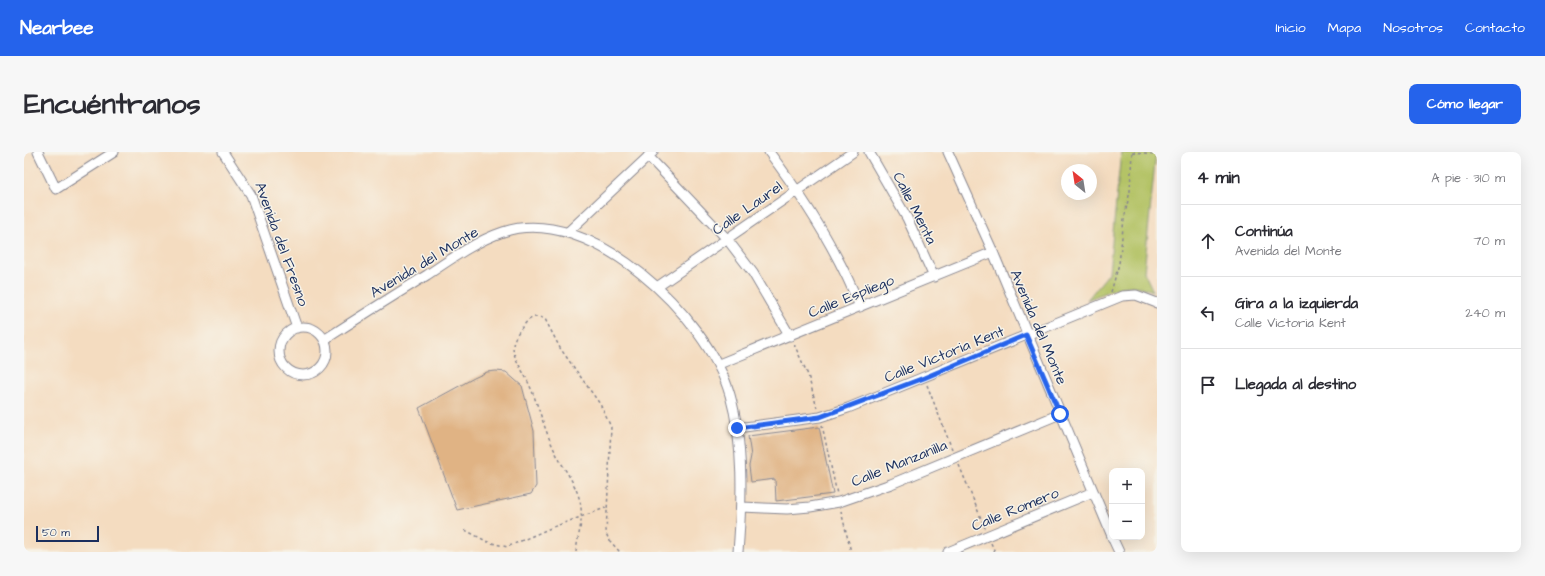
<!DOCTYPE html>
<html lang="es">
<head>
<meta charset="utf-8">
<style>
	body { margin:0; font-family:"Architects Daughter",sans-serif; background:#f7f7f7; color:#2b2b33 }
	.controls { position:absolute; right:12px; bottom:12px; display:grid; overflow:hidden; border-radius:8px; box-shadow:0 4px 16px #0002 }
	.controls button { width:36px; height:36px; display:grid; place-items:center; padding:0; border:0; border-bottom:1px solid #e1e1e2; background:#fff; color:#2b2b33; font:20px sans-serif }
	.compass { position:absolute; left:1037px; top:12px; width:36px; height:36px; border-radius:50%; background:#fff; box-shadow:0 4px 16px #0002; rotate:330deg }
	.scale { position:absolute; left:12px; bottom:10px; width:63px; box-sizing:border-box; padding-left:4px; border:2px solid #1b2f5e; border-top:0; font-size:11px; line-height:14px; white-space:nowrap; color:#1b2f5e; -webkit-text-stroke:3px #f7f3e8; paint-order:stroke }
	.stop { position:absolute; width:12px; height:12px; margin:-9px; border:3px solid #2563eb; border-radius:50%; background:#fff }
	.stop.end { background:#2563eb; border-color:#fff; box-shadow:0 1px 4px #0008 }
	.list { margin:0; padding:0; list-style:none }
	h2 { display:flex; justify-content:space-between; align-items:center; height:52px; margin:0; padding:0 16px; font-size:17px }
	h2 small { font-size:13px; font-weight:400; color:#7c7c81 }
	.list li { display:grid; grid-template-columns:26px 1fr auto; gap:12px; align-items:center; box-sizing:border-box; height:72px; padding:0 16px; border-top:1px solid #e1e1e2 }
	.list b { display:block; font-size:15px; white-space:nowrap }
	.list p { margin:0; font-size:13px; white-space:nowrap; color:#7c7c81 }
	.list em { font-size:13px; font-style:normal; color:#7c7c81 }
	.icon { flex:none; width:22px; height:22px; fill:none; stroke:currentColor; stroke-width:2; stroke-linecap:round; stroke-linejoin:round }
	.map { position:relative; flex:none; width:1133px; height:400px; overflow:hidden; border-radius:8px }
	header { display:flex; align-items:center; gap:24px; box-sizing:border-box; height:56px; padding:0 20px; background:#2563eb; color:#fff }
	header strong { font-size:19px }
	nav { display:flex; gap:22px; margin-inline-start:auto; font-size:14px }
	.intro { display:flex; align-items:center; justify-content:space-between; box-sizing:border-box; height:96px; padding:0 24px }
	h1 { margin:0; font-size:28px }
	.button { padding:10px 18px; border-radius:8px; background:#2563eb; color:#fff; font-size:14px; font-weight:700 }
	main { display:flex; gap:24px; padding:0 24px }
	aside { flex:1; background:#fff; border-radius:8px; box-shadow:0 4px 16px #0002 }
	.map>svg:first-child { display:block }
	.green { fill:#b4c366; stroke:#687962 }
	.building { fill:#e0b384 }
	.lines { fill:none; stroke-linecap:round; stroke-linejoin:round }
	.minor-casing { stroke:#88868f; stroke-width:11 }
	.path { stroke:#88868f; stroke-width:1.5; stroke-dasharray:3 3; stroke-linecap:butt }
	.minor { stroke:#fff; stroke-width:9 }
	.route { stroke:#2563eb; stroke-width:5 }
	.labels { text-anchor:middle; stroke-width:3; stroke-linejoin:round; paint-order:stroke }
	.street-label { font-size:15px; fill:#1b2f5e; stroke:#f7f3e8 }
</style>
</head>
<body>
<header>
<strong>Nearbee</strong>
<nav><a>Inicio</a><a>Mapa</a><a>Nosotros</a><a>Contacto</a></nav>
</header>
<div class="intro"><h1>Encuéntranos</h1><a class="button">Cómo llegar</a></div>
<main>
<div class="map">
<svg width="1133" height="400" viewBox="0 0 1133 400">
	<rect width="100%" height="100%" fill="#f7f3e8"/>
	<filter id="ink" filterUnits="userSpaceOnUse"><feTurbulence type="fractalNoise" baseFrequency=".025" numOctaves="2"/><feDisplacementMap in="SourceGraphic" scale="8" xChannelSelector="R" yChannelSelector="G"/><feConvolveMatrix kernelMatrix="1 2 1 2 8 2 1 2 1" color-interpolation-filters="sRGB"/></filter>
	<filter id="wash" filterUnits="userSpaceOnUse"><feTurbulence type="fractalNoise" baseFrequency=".012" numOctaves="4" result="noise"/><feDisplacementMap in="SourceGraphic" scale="16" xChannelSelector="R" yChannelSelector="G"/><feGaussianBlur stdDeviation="0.9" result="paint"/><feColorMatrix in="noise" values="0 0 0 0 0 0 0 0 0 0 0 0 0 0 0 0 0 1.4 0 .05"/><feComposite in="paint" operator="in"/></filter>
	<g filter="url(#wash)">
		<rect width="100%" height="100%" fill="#f4dcc0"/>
		<!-- green -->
		<path class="green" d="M1097,0h35l-12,120 9,19c-29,-11 -40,-1 -66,9l22,-27z"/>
		<g id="blocks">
			<!-- building -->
			<path class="building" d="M472,219l10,1 16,14 12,45 2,55 -5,8 -74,16 -38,-102 55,-30 13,-6z
				M795,275l14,67 -57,7 -1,-22 -24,3 -2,-16 2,-10 -3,-20z"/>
		</g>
	</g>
	<g filter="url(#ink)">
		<use href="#blocks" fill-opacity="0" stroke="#88868f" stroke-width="1"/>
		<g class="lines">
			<!-- minor casing -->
			<g class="minor-casing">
				<path id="minor" d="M14,0l18,37 58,-37
					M199,0l28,43 46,133
					M745,0c36,48 69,99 91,155
					M845,0l38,66 27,59
					M924,0l45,100 119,284
					M624,4l79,83 26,34 37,63
					M544,80l85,-80
					M633,135l196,-135
					M255 199a24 24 0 1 1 48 0a24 24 0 1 1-48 0Z
					M300,188c34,-22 69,-44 103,-65 24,-16 49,-34 76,-43 87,-29 205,85 227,163 14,49 12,107 8,157
					M695,212l274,-112
					M713,276l83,-11 28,-9 274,-112 14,-1 21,8
					M718,355l45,2 23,-2 29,-5 52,-18 169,-70
					M1088,385l7,15
					M924,400l145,-60"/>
			</g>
			<!-- path -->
			<path class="path" d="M1108,0l25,2
				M1087,140l8,-28 5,-45 6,-28 2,-39
				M770,192l14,31 9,33
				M903,233l25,64
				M798,273l15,69
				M935,313l26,63
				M817,359l10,41
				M441,378l23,12 19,5 46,-20 55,-20
				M967,391l4,9
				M552,400c2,-19 8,-30 4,-51 -5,-20 -19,-35 -27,-54 -10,-21 -15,-44 -25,-65 -5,-12 -15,-23 -15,-36 1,-9 6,-15 11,-21 6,-8 12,-10 21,-6l15,29 40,56 11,23 -5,106 3,7 11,12"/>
			<!-- minor -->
			<use href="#minor" class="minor"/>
		</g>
	</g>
	<g class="lines" filter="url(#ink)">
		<!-- route -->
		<path class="route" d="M713,276l83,-11 104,-39 102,-43 34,79"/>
	</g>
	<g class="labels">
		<!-- street labels -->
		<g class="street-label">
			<text transform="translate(723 56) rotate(-35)" y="5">Calle Laurel</text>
			<text transform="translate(891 56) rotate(63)" y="5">Calle Menta</text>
			<text transform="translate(258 92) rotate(70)" y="5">Avenida del Fresno</text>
			<text transform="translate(400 110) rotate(-31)" y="5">Avenida del Monte</text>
			<text transform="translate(827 144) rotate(-22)" y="5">Calle Espliego</text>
			<text transform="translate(1015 175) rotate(67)" y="5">Avenida del Monte</text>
			<text transform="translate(920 202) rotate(-22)" y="5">Calle Victoria Kent</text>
			<text transform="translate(875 311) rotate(-22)" y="5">Calle Manzanilla</text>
			<text transform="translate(991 357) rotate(-22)" y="5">Calle Romero</text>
		</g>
	</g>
</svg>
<div class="controls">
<button>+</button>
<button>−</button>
</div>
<svg class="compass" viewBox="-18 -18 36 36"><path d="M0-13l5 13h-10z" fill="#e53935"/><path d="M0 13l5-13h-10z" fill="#7c7c81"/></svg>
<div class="scale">50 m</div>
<div class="stop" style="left:1036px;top:262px"></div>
<div class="stop end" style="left:713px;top:276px"></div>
</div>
<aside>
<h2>4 min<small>A pie · 310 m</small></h2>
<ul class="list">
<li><svg class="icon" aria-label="ahead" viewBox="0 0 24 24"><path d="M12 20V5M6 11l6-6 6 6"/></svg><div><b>Continúa</b><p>Avenida del Monte</p></div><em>70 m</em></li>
<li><svg class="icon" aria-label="left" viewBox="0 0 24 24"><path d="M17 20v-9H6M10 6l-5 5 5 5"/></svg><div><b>Gira a la izquierda</b><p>Calle Victoria Kent</p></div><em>240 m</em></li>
<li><svg class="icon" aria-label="arrive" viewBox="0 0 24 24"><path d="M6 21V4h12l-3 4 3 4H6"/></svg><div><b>Llegada al destino</b></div></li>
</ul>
</aside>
</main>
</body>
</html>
